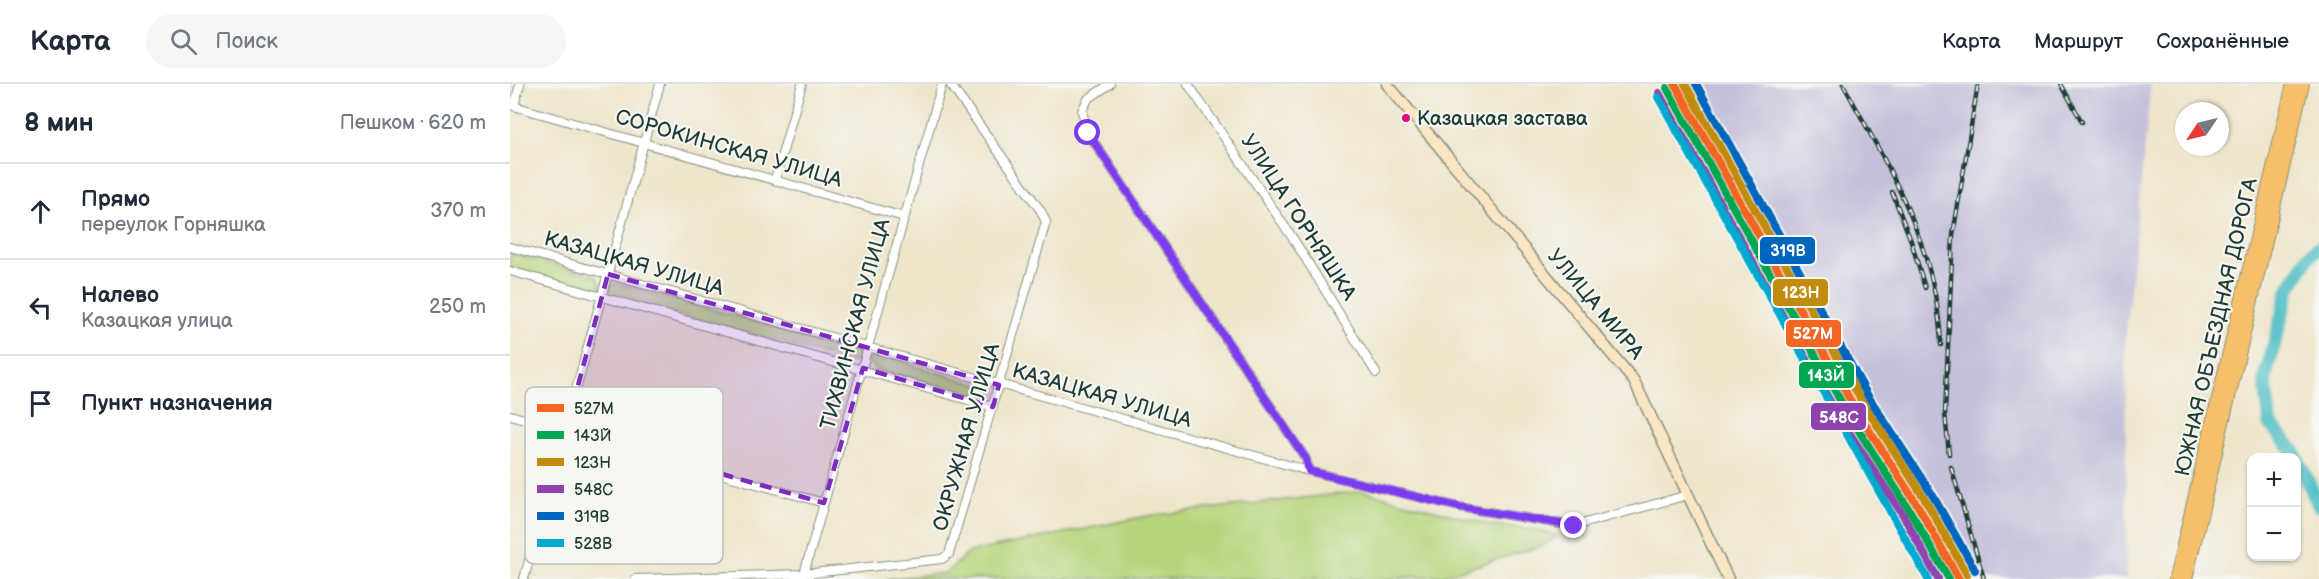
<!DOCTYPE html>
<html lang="ru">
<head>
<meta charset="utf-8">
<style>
	body { margin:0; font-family:"Balsamiq Sans",sans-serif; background:#f6f6f7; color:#1f2937 }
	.controls { position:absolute; right:18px; bottom:18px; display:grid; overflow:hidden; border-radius:12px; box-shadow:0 2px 4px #0004 }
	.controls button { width:54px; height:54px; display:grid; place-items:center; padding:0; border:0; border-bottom:2px solid #e0e1e3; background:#fff; color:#1f2937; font:30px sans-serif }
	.compass { position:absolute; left:1665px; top:18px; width:54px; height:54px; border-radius:50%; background:#fff; box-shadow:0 2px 4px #0004; rotate:235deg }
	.stop { position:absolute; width:18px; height:18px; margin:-14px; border:4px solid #7c3aed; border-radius:50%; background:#fff }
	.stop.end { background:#7c3aed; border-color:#fff; box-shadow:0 2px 6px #0008 }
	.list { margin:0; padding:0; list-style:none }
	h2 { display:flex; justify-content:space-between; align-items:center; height:78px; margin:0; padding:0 24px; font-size:26px }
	h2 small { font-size:20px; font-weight:400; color:#747a83 }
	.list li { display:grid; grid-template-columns:39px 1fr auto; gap:18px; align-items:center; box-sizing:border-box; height:96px; padding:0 24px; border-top:2px solid #e0e1e3 }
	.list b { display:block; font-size:22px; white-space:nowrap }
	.list p { margin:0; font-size:20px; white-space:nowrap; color:#747a83 }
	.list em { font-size:20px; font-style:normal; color:#747a83 }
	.icon { flex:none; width:33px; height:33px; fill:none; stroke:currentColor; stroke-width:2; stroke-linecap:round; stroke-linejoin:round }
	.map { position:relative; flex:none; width:1809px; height:495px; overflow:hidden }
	header { display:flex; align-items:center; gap:36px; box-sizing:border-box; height:84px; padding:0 30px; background:#fff; border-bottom:2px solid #e0e1e3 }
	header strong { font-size:28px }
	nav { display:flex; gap:33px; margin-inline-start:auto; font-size:21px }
	.search { width:420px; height:54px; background:#f6f6f7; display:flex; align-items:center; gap:15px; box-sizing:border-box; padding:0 21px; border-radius:33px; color:#747a83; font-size:22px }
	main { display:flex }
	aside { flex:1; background:#fff }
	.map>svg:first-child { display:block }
	.industrial { fill:#c5c0da }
	.grass { fill:#b7d47b; stroke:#6b8858; stroke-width:1.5 }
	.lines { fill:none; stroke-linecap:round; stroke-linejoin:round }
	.river { stroke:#50bec5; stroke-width:14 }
	.street-casing { stroke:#86917f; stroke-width:10 }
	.secondary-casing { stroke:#86917f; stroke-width:13 }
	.primary-casing { stroke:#86917f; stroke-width:14 }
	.street { stroke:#fff; stroke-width:8 }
	.secondary { stroke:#fbe6c4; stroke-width:10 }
	.primary { stroke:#f6c06b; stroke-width:12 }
	.rail-casing { stroke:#1f3d34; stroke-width:4.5 }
	.rail { stroke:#f6f6f2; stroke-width:2; stroke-dasharray:7; stroke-linecap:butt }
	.rail-1-casing { stroke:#f6f6f2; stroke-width:12 }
	.rail-2-casing { stroke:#f6f6f2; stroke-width:12 }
	.rail-3-casing { stroke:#f6f6f2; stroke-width:12 }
	.rail-4-casing { stroke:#f6f6f2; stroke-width:12 }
	.rail-5-casing { stroke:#f6f6f2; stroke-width:12 }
	.rail-6-casing { stroke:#f6f6f2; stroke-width:12 }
	.rail-1 { stroke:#f26522; stroke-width:8 }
	.rail-2 { stroke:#00a651; stroke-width:8 }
	.rail-3 { stroke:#c18c0d; stroke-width:8 }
	.rail-4 { stroke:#8e44ad; stroke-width:8 }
	.rail-5 { stroke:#0065bd; stroke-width:8 }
	.rail-6 { stroke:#00a9ce; stroke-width:8 }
	.route { stroke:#7c3aed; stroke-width:8 }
	.marked { fill:#7b2cbf; fill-opacity:0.2; stroke:#7b2cbf; stroke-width:4.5; stroke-dasharray:12 8; stroke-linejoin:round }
	.bus-dot { fill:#e5007d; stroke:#f6f6f2; stroke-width:2 }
	.labels { text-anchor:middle; stroke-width:4.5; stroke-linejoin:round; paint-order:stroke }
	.bus-label { font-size:20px; fill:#1f3d34; stroke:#f6f6f2; text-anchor:start }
	.street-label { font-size:21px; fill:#1f3d34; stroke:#f6f6f2 }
	.key { fill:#f6f6f2; stroke:#b6beb9; stroke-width:1.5 }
	.key-label { font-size:16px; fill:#1f3d34 }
	.line-badge { stroke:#f6f6f2; stroke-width:2 }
	.badge-label { font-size:16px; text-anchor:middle; font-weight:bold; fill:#fff }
</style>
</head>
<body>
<header>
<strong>Карта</strong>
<div class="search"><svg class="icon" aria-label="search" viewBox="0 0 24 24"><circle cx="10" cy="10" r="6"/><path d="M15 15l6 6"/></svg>Поиск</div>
<nav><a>Карта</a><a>Маршрут</a><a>Сохранённые</a></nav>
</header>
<main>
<aside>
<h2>8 мин<small>Пешком · 620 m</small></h2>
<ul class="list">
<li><svg class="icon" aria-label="ahead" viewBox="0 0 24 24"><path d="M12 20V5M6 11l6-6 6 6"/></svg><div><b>Прямо</b><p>переулок Горняшка</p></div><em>370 m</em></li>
<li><svg class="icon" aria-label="left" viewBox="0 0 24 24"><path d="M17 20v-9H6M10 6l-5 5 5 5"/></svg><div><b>Налево</b><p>Казацкая улица</p></div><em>250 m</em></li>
<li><svg class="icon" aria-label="arrive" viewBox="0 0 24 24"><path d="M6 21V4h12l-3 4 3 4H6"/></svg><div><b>Пункт назначения</b></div></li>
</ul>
</aside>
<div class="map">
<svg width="1809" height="495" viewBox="0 0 1809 495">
	<rect width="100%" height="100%" fill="#f6f6f2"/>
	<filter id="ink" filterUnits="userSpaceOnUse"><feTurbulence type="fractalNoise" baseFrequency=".0167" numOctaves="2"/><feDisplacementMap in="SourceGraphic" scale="12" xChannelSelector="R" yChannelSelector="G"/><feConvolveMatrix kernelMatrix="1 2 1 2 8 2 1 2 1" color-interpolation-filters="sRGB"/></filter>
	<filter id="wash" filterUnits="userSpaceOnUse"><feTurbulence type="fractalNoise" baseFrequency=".008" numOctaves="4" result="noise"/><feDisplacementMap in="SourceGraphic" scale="24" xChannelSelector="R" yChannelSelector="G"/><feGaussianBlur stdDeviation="1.35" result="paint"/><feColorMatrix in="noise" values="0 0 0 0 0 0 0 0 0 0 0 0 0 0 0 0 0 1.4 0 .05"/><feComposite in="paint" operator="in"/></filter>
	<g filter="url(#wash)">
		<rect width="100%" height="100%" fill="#eee5ca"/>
		<!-- industrial -->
		<path class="industrial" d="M1159,0h482l-26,256 2,239h-182l-85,-146z"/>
		<!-- grass -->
		<path class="grass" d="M0,169l86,23 5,8 -2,4 -7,2 -82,-22z
			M106,199l240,66 6,4v7l-11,2 -237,-65 -6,-4 -1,-4z
			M369,271l114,34 -1,11 -118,-31 -6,-8 4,-5z
			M853,407l128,34 42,4 25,7 -16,10 -100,30 -59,3h-499l61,-6 25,-21 178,-36z"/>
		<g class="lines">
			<!-- river -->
			<path class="river" d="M1809,163l-10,9 -20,33 -24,89 5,46 24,27 25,55"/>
		</g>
	</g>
	<g filter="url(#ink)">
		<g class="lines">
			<!-- street casing -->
			<g class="street-casing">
				<path id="street" d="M600,0l-22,15 -6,12 6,22 218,326 3,12
					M678,0l106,156 82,133
					M0,21l394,112
					M4,22l6,-22
					M265,95l27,-95
					M0,163l799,224 150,36 115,19 114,-31
					M0,187l483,136
					M0,331l314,88
					M294,490l138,-490
					M14,495l136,-495
					M125,495l169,-5 138,-15 7,-5 97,-332 -5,-11 -91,-127"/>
			</g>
			<!-- secondary casing -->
			<g class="secondary-casing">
				<path id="secondary" d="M877,0l247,297 94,198"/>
			</g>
			<!-- primary casing -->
			<g class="primary-casing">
				<path id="primary" d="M1665,495l118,-495
					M1676,495l117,-495"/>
			</g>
			<!-- street -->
			<use href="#street" class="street"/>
			<!-- secondary -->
			<use href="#secondary" class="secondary"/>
			<!-- primary -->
			<use href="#primary" class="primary"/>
			<!-- rail casing -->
			<g class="rail-casing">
				<path id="rail" d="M1333,0c46,84 94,162 98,261
					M1551,0l21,38
					M1382,108l19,49 14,47
					M1439,370l-4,-41 8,-178 25,-151
					M1441,383l33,112
					M1414,431l41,64"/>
			</g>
			<!-- rail -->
			<use href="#rail" class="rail"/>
			<!-- rail-1 casing -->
			<g class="rail-1-casing">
				<path id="rail-1" d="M1165,0l178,321 65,101 41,73"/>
			</g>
			<!-- rail-2 casing -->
			<g class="rail-2-casing">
				<path id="rail-2" d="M1157,4l178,321 65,102 39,68"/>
			</g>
			<!-- rail-3 casing -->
			<g class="rail-3-casing">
				<path id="rail-3" d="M1175,0l176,316 65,101 41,74"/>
			</g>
			<!-- rail-4 casing -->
			<g class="rail-4-casing">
				<path id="rail-4" d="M1149,9l178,321 66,101 35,64"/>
			</g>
			<!-- rail-5 casing -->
			<g class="rail-5-casing">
				<path id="rail-5" d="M1186,0l172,312 65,100 42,74"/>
			</g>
			<!-- rail-6 casing -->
			<g class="rail-6-casing">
				<path id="rail-6" d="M1148,13l270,482"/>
			</g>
			<!-- rail-1 -->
			<use href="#rail-1" class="rail-1"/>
			<!-- rail-2 -->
			<use href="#rail-2" class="rail-2"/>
			<!-- rail-3 -->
			<use href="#rail-3" class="rail-3"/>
			<!-- rail-4 -->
			<use href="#rail-4" class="rail-4"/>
			<!-- rail-5 -->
			<use href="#rail-5" class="rail-5"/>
			<!-- rail-6 -->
			<use href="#rail-6" class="rail-6"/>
		</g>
	</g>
	<g class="lines" filter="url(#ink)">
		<!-- route -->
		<path class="route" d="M578,49l218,326 3,12 150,36 115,19"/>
	</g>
	<!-- marked area -->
	<path class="marked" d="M98,190l391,111 -6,22 -130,-39 -39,135 -258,-73z"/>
	<!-- markers -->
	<circle class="bus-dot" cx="896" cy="34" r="5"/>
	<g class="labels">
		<!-- bus labels -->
		<g class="bus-label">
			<text x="907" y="41">Казацкая застава</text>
		</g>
		<!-- street labels -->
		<g class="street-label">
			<text transform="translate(219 64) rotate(16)" y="7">СОРОКИНСКАЯ УЛИЦА</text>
			<text transform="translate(789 133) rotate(57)" y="7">УЛИЦА ГОРНЯШКА</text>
			<text transform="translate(124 179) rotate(16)" y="7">КАЗАЦКАЯ УЛИЦА</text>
			<text transform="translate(1086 220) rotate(50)" y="7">УЛИЦА МИРА</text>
			<text transform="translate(345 240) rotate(-75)" y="7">ТИХВИНСКАЯ УЛИЦА</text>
			<text transform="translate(1706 243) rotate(-77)" y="7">ЮЖНАЯ ОБЪЕЗДНАЯ ДОРОГА</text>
			<text transform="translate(592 311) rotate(16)" y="7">КАЗАЦКАЯ УЛИЦА</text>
			<text transform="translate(456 353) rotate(-74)" y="7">ОКРУЖНАЯ УЛИЦА</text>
		</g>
	</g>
	<!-- legend -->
	<rect x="15" y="303" width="198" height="177" rx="9" class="key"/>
	<rect x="27" y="320" width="27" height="8" fill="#f26522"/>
	<rect x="27" y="347" width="27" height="8" fill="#00a651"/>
	<rect x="27" y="374" width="27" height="8" fill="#c18c0d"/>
	<rect x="27" y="401" width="27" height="8" fill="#8e44ad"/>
	<rect x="27" y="428" width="27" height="8" fill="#0065bd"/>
	<rect x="27" y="455" width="27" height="8" fill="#00a9ce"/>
	<g class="key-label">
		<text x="64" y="330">527М</text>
		<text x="64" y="357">143Й</text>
		<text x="64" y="384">123Н</text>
		<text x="64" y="411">548С</text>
		<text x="64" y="438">319В</text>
		<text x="64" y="465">528В</text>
	</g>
	<g class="line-badge">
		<rect x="1249" y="152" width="57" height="29" rx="6" fill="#0065bd"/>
		<rect x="1262" y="194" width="57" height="29" rx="6" fill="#c18c0d"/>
		<rect x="1275" y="235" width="57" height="29" rx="6" fill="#f26522"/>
		<rect x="1288" y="277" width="57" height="28" rx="6" fill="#00a651"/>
		<rect x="1300" y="318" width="57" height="29" rx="6" fill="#8e44ad"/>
	</g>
	<g class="badge-label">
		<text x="1278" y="172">319В</text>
		<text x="1291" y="214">123Н</text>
		<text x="1303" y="255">527М</text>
		<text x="1316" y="297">143Й</text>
		<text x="1329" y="339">548С</text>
	</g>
</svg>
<div class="controls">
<button>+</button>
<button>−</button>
</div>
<svg class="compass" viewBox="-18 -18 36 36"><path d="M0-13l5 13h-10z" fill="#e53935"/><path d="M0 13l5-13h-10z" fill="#747a83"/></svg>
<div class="stop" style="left:578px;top:49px"></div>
<div class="stop end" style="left:1064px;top:442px"></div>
</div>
</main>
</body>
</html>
